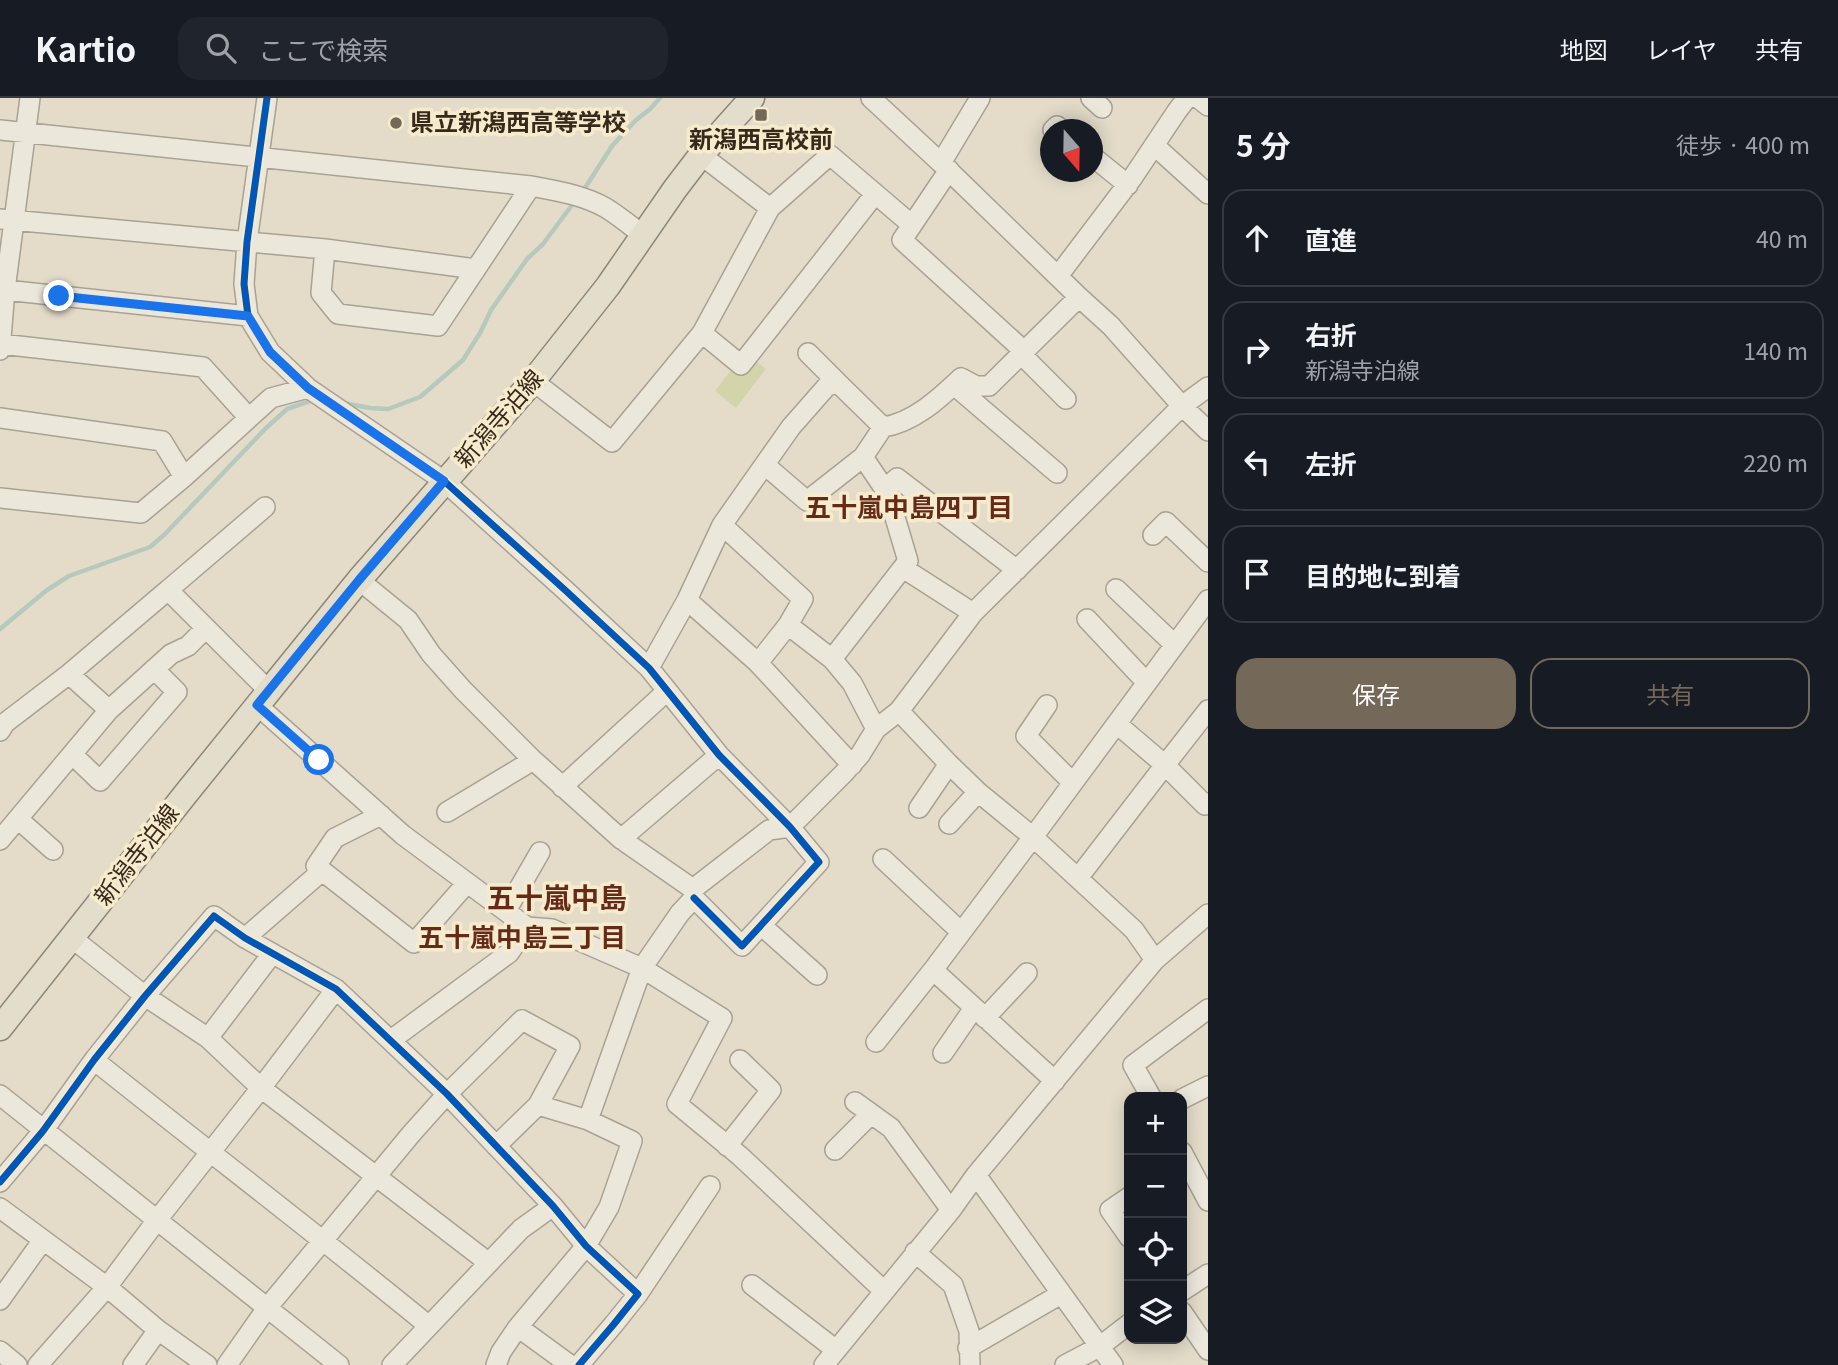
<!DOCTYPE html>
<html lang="ja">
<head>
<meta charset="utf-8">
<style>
	body { margin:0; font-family:Georgia,"Noto Sans JP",serif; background:#20242c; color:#f1f3f6 }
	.controls { position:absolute; right:21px; bottom:21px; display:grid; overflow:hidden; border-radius:14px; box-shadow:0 4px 18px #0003 }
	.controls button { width:63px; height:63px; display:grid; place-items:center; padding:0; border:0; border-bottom:2px solid #363941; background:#171b24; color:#f1f3f6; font:35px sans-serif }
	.compass { position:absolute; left:1040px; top:21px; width:63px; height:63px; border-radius:50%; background:#171b24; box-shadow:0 4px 18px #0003; rotate:160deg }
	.stop { position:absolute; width:21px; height:21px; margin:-16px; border:5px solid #1a73e8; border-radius:50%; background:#fff }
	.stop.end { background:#1a73e8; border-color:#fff; box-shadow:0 2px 7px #0008 }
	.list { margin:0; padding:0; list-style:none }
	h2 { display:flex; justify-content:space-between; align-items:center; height:91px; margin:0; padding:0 28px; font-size:30px }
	h2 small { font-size:23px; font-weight:400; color:#9ea1a6 }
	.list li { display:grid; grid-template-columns:46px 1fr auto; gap:21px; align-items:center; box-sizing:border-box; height:98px; margin:0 14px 14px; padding:0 14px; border:2px solid #363941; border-radius:21px }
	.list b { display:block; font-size:26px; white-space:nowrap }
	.list p { margin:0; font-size:23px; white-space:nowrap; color:#9ea1a6 }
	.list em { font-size:23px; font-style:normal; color:#9ea1a6 }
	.actions { display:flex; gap:14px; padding:21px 28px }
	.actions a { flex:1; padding:16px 0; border:2px solid #746858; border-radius:21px; text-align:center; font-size:24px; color:#746858 }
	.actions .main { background:#746858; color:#fff }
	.icon { flex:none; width:38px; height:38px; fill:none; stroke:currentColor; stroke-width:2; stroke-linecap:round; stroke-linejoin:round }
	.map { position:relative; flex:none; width:1208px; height:1267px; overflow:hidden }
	header { display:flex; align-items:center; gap:42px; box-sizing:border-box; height:98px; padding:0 35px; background:#171b24; border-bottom:2px solid #363941 }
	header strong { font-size:33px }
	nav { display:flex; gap:38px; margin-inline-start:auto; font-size:24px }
	.search { width:490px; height:63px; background:#20242c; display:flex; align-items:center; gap:18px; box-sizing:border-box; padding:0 24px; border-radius:21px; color:#9ea1a6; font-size:26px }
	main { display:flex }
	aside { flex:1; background:#171b24 }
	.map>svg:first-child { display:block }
	.green { fill:#d4d4aa }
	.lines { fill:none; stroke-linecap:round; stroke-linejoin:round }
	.stream { stroke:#b5c9bd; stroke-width:4.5 }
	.minor-casing { stroke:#a9a193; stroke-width:22 }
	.major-casing { stroke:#8e8679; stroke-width:27 }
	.minor { stroke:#ece7db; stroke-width:19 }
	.major { stroke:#e3ddcc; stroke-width:24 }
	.cycleway-casing { stroke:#f7ebcd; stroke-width:11 }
	.cycleway { stroke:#0057b8; stroke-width:7 }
	.route { stroke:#1a73e8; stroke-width:9 }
	.poi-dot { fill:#746858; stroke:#f7ebcd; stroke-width:2.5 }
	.labels { text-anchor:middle; stroke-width:7; stroke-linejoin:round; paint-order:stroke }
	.poi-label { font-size:24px; font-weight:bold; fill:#37291b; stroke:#f7ebcd; text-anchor:start }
	.street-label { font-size:24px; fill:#37291b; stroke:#f7ebcd }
	.neighbourhood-label { font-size:26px; font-weight:bold; fill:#662a18; stroke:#f7ebcd }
	.quarter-label { font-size:28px; font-weight:bold; fill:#662a18; stroke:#f7ebcd }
</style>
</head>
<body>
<header>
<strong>Kartio</strong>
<div class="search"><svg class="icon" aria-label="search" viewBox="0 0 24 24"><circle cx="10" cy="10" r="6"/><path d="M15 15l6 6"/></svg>ここで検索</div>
<nav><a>地図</a><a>レイヤ</a><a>共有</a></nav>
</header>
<main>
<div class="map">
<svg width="1208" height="1267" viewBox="0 0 1208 1267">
	<rect width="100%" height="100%" fill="#e4dcc9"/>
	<!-- green -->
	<path class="green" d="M752,260l14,11 -30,39 -21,-17 17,-22z"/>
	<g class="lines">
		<!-- stream -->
		<path class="stream" d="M583,93l29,-45 24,-26 14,-11 10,-11
			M344,305l26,5 18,1 32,-12 43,-37 17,-27 11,-23 36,-51 16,-15 32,-43
			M0,531l47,-39 22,-14 81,-29 15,-13 100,-105 22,-20 23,-8h5"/>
		<!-- minor casing -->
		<g class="minor-casing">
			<path id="minor" d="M267,0l-20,144 -3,42 4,32 22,36 38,36 136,93 121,109 84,78 70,87 71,72 29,35 -77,84 -48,-48
				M871,0l70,65 138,134 32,29 71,80 26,25
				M1091,0l11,10
				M1198,0l10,8
				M0,32l531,56c26,5 52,9 75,22 13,8 25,18 37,27
				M1053,32l4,-4 4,4
				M1155,48l53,48
				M701,57l69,53
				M1092,58l36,29
				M941,65l39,-65
				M949,72l-47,70 122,111
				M875,96l-134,171 -39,-32 68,-125 60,-53 82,70
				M0,121l325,30 151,20
				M325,151l-4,44 17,21 100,12 93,-140
				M1058,178l75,-99 44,-66 10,-13
				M5,192l243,26
				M1,246l202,23 46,51
				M0,252l5,-60 25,-192
				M808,255l30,30
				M1021,256l45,45
				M533,283l79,61 90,-109
				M954,287l103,88
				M0,320l162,23 22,36
				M765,367l42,36 56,-44
				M885,391l12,-11 120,92
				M0,400l141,15 43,-36 87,-79 37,-10
				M722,427l81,74 -15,26 44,34 20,24 24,46
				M1153,437l13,-13 42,40
				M903,470l70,45
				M359,482l49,40 23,34 32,36 69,69 89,80 72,50
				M1116,491l59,56
				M168,492l97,-83
				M687,502l71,63 94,102
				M1087,521l60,64
				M832,561l76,-98 -20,-67 -25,-37 20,-30
				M758,565l30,-38
				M649,570l38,-68 35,-75 69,-98 36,-41 11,-3 45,44c30,-4 57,-29 78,-49l15,8h13l90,-89
				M69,576l99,-84 38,38
				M257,607l146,130 124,92
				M1047,607l-21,31 47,47
				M1208,612l-43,55 40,40 3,-2
				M899,613l50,53 29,28 55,45 101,93 21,30
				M0,633l5,-8 64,-49 40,36
				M73,657l27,26 77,-89 -23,-23
				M562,689l105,-96
				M919,710l30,-44
				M447,714l78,-47 7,-6
				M381,717l-46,23 -19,28 98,77 53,-60
				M18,721l35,31
				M949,726l29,-32
				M621,741l98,-84
				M0,742l109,-130 62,-56 17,-8 18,-18 63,63
				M883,761l78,73
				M1078,780l87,-113 -48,-41
				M693,791l76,-59 21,-3 54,-54 16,-18 16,-26 23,-18 74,-98 209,-207 26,-19
				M506,813l34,-59
				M761,827l56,50
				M72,840l73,58 63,42
				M245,840l77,-67
				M272,856l-64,84 53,50 228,175
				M985,920l42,-45
				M391,942l118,-87 18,-26 25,2 90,39 80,50 -45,86 63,52 144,135
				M876,944l57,-72
				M943,955l31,-45
				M94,962c111,89 224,175 335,266
				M1055,983l-122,-111 100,-133 175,-237
				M0,997l339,270
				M1151,999l-18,-32 75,-56
				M1182,1001l26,-13
				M855,1004l36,26 60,82
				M588,1022l54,-152 38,-55 14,-15 -1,-9
				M496,1048l42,-41
				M727,1048l44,-56 -31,-30
				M835,1052l36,-36
				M1182,1054l26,49
				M976,1077l137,190
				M0,1084l43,-51 51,-71 51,-64 69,-80 31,22 91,51 111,105 106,112 33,40 52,48 -24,30 -35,41
				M1129,1099l-19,13 19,27
				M0,1110l107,79 51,43
				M915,1154l38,33 16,46 1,34
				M752,1187l84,65
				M1182,1193l26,-17
				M638,1196l72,-108
				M0,1202l43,-60
				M1182,1214l26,38
				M968,1250l93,-54
				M0,1253l17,14
				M38,1267l69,-78 50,-67 104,-132 75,-99
				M133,1267l25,-35 49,35
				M227,1267l40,-57 145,-175 35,-39 75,-74 48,26 -32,59 50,15 44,21 -23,66 -23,39 -68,81
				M392,1267l129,-136 32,-23
				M496,1267l5,-13 17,-25 52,38
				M824,1267l127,-155 25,-35 179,-215 53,-46
				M1065,1267l34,-18 30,-23"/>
		</g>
		<!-- major casing -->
		<g class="major-casing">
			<path id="major" d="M0,930l188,-237 171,-211 174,-199 75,-95 67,-97 26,-34 51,-57"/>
		</g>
		<!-- minor -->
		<use href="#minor" class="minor"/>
		<!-- major -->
		<use href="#major" class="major"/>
		<!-- cycleway casing -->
		<g class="cycleway-casing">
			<path id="cycleway" d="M267,0l-20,144 -3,42 4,32 22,36 38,36 136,93 121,109 84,78 70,87 71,72 29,35 -77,84 -48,-48
				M0,1084l43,-51 51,-71 51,-64 69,-80 31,22 91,51 111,105 106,112 33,40 52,48 -24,30 -35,41"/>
		</g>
		<!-- cycleway -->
		<use href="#cycleway" class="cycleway"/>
	</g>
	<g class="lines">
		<!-- route -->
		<path class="route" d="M59,198l189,20 22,36 38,36 136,93 -85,99 -102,125 62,55"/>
	</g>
	<!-- markers -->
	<g class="poi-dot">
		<rect x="754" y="10" width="14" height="14" rx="3.5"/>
		<circle cx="396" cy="25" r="7"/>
	</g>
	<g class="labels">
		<!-- poi labels -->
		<g class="poi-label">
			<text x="410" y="33">県立新潟西高等学校</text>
			<text x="761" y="50" text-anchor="middle">新潟西高校前</text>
		</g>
		<!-- street labels -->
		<g class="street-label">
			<text transform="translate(499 321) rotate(-49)" y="8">新潟寺泊線</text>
			<text transform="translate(137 757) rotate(-52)" y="8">新潟寺泊線</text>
		</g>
		<!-- neighbourhood labels -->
		<g class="neighbourhood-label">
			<text x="909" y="419">五十嵐中島四丁目</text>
			<text x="522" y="849">五十嵐中島三丁目</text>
		</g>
		<!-- quarter labels -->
		<g class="quarter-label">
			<text x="557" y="810">五十嵐中島</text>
		</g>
	</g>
</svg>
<div class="controls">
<button>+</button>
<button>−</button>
<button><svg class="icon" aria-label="locate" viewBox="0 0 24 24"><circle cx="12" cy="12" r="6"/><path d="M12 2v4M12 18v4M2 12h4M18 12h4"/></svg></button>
<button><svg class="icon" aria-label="layers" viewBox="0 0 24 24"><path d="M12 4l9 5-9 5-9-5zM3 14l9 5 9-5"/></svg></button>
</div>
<svg class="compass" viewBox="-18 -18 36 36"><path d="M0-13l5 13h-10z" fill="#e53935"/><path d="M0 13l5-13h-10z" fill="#9ea1a6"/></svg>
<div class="stop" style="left:319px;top:662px"></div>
<div class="stop end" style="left:59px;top:198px"></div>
</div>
<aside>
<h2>5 分<small>徒歩 · 400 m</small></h2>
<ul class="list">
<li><svg class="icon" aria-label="ahead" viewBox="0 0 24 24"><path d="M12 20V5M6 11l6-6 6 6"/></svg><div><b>直進</b></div><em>40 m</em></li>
<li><svg class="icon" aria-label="right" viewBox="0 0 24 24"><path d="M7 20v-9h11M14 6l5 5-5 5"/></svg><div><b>右折</b><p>新潟寺泊線</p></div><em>140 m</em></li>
<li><svg class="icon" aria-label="left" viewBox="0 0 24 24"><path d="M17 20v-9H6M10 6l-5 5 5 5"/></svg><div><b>左折</b></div><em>220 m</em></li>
<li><svg class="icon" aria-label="arrive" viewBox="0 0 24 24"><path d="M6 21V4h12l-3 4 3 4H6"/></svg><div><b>目的地に到着</b></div></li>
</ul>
<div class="actions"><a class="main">保存</a><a>共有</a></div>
</aside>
</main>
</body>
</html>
